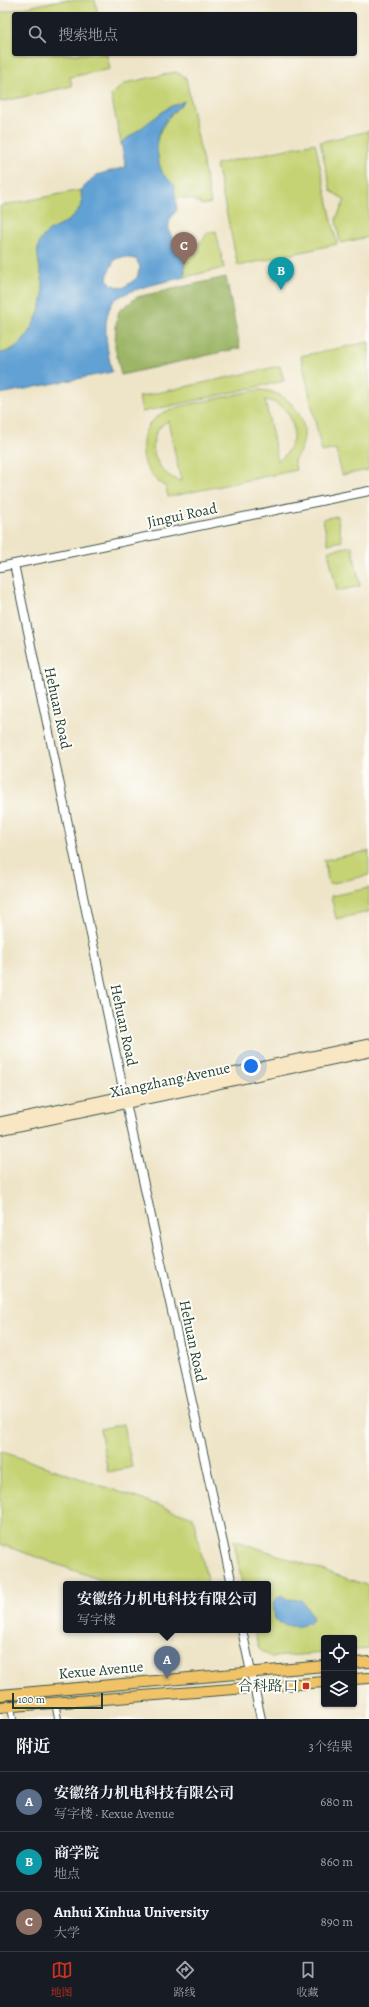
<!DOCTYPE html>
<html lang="zh">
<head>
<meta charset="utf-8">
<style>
	body { margin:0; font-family:Alegreya,"Noto Serif SC",serif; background:#242831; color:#f1f3f6 }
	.controls { position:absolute; right:12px; bottom:12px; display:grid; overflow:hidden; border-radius:4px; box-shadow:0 1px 3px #0004 }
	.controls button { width:36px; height:36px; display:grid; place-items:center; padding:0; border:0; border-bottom:1px solid #363941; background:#171b24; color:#f1f3f6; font:20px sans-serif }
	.scale { position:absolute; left:12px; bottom:10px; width:91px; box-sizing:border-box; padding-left:4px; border:2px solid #1f3d34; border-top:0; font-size:11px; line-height:14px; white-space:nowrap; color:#1f3d34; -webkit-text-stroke:3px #fdfcf7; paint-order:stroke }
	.you { position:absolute; left:251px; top:1066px; width:14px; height:14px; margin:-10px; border:3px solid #fff; border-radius:50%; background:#1a73e8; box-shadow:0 0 0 6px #1a73e833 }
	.badge { display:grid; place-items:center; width:26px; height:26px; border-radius:50%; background:#c8321e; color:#fff; font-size:13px; font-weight:700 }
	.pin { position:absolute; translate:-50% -33px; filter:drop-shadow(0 1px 2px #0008) }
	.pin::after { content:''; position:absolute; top:21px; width:14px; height:12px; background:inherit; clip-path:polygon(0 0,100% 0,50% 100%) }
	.popup { position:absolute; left:63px; top:1581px; width:208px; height:52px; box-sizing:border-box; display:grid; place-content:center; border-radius:4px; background:#171b24; filter:drop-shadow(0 1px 3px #0005); font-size:13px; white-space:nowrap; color:#9ea1a6 }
	.popup b { font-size:15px; color:#f1f3f6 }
	.popup::after { content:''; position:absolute; left:50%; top:100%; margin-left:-8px; border:8px solid transparent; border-top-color:#171b24 }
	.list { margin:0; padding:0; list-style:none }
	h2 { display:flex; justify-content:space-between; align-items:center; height:52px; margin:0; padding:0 16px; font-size:17px }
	h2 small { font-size:13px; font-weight:400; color:#9ea1a6 }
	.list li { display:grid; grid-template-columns:26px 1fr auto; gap:12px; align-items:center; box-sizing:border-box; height:60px; padding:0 16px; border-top:1px solid #363941 }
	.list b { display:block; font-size:15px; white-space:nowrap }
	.list p { margin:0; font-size:13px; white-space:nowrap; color:#9ea1a6 }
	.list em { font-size:13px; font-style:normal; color:#9ea1a6 }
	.icon { flex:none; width:22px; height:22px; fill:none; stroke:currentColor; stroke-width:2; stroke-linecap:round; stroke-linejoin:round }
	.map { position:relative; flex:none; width:369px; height:1719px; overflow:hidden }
	.search { position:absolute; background:#171b24; box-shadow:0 1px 3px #0004; left:12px; right:12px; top:12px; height:44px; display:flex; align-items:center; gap:10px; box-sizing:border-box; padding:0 14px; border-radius:4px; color:#9ea1a6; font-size:15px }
	.sheet { height:232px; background:#171b24 }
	nav { display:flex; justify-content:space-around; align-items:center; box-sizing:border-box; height:56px; border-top:1px solid #363941; background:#171b24; font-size:11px; color:#9ea1a6 }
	nav a { display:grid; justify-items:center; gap:2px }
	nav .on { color:#c8321e }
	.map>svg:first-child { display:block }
	.green { fill:#c6d374; stroke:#728854; fill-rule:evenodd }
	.forest { fill:#9cb566; stroke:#5e794d }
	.water { fill:#62a1d4; stroke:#406f84; fill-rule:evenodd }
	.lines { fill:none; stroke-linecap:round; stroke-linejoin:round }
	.minor-casing { stroke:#3e564a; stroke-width:8 }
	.tertiary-casing { stroke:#3e564a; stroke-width:10 }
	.secondary-casing { stroke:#3e564a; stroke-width:11 }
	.primary-casing { stroke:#3e564a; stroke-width:12 }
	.minor { stroke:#fff; stroke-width:6 }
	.tertiary { stroke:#fff; stroke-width:8 }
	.secondary { stroke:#f9e7c3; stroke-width:9 }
	.primary { stroke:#f0c369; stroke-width:10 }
	.poi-dot { fill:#c8321e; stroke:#fdfcf7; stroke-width:1.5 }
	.labels { text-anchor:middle; stroke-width:4; stroke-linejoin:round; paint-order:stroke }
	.street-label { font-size:15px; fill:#1f3d34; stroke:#fdfcf7 }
	.poi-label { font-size:15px; fill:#1f3d34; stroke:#fdfcf7; text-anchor:end }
</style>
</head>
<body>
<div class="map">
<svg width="369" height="1719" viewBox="0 0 369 1719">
	<rect width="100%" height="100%" fill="#fdfcf7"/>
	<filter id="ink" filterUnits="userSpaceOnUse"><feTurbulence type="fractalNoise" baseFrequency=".025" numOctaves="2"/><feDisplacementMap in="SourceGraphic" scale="8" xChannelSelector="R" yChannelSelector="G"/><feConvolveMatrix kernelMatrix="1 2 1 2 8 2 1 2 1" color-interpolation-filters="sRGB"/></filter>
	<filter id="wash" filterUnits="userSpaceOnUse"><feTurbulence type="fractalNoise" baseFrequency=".012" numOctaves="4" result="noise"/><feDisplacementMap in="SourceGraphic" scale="16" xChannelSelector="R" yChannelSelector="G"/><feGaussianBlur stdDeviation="0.9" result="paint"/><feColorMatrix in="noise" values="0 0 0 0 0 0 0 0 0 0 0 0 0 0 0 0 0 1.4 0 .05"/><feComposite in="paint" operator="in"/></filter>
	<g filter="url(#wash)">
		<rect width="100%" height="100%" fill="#eee4c7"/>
		<!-- green -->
		<path class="green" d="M61,0h34l3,14h-84v40h93l3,15 -40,8 2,9 -72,16v-89z
			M176,72l10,6 25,125 -9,2c-8,-6 -16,-8 -27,-7 -2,-17 -3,-12 -12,-23 -3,-5 -4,-12 -5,-18 -5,-27 10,-37 25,-56l-62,42 -10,-48 15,-12z
			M369,131v106l-29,6 -4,-24 9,-19 -14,-9 -11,-49z
			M315,143l22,101 -99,22 -22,-102z
			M81,190l1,15c-4,4 -7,10 -12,14 -11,9 -25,10 -30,24 -6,14 5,37 3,52 -2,20 -20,57 -43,58v-147z
			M216,231l8,37 -39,9 -1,-26c12,-4 18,-8 24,-19z
			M369,342v128l-27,5 -6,-26 -14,3 -21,-96z
			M280,366l4,15 -142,31 -3,-15z
			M257,390c37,-1 62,41 37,70l2,10 -128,27 -2,-10c-13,-7 -22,-19 -23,-34 -4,-41 32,-46 63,-52 17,-4 34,-7 51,-11zM265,400c32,4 38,44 13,61zM168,421l13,60c-27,-6 -40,-46 -13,-60z
			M337,516l5,25 -14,3 -5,-25z
			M352,546l8,40 -23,5 -9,-40z
			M369,851v24l-40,9 -5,-24z
			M369,888v24l-33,7 -5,-23z
			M123,1424l9,43 -24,5 -8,-43z
			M0,1451l193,66 15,67h-96l-112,-40z
			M234,1540l135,46v63l-15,1v-12h-30v15l-53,4 -12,-8 -5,-19h14v-46h-26z"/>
		<!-- forest -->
		<path class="forest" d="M226,277l14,71 -119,27 -6,-28 1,-23 3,-13 18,-14z"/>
		<!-- water -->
		<path class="water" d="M185,101l-18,17 -10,19v12l2,15 4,10 11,11 3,25c-9,10 -11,17 -4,29l11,2 1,36c-16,4 -63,13 -72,25 -13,19 -5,50 -1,70l-112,22v-41c23,-1 41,-38 43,-58 2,-15 -9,-38 -4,-52 6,-14 20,-15 31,-24 5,-4 8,-10 12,-14l-1,-15 15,-15 30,-8 -5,-24 48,-36zM123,257l13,2 4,8 -3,11 -14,10 -10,-3 -6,-6 2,-8 6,-12z
			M281,1595l6,4 14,1 8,10 4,9c-13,11 -23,8 -38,2l-2,-19z"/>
	</g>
	<g filter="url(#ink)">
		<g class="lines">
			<!-- minor casing -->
			<g class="minor-casing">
				<path id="minor" d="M55,1702l3,17
					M11,1706l2,13"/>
			</g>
			<!-- tertiary casing -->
			<g class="tertiary-casing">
				<path id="tertiary" d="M14,564l112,539 106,481
					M0,567l369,-76
					M242,1630l19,89"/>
			</g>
			<!-- secondary casing -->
			<g class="secondary-casing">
				<path id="secondary" d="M0,1122l369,-78
					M0,1130l369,-78"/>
			</g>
			<!-- primary casing -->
			<g class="primary-casing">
				<path id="primary" d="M354,1663l15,-1
					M354,1679l15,-1
					M0,1695l324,-29
					M0,1707l324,-25"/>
			</g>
			<!-- minor -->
			<use href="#minor" class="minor"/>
			<!-- tertiary -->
			<use href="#tertiary" class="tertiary"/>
			<!-- secondary -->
			<use href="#secondary" class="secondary"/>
			<!-- primary -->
			<use href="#primary" class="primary"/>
		</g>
	</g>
	<!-- markers -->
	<rect class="poi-dot" x="302" y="1682" width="8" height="8" rx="2"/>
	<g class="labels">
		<!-- street labels -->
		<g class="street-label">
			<text transform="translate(182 515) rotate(-12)" y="5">Jingui Road</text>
			<text transform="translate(58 708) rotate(78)" y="5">Hehuan Road</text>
			<text transform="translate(124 1025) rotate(78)" y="5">Hehuan Road</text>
			<text transform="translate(170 1080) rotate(-12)" y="5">Xiangzhang Avenue</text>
			<text transform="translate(193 1341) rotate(78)" y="5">Hehuan Road</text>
			<text transform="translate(101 1670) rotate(-5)" y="5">Kexue Avenue</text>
		</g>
		<!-- poi labels -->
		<g class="poi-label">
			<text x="298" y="1691">合科路口</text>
		</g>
	</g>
</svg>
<div class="controls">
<button><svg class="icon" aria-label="locate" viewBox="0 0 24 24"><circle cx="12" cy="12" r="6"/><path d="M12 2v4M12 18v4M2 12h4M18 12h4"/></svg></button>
<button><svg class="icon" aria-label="layers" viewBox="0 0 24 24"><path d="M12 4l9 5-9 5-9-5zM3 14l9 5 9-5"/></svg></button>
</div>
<div class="scale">100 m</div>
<div class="you"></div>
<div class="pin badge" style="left:167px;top:1679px;background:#5c6f8a">A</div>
<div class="popup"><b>安徽络力机电科技有限公司</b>写字楼</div>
<div class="pin badge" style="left:281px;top:290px;background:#0f9aa8">B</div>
<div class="pin badge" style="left:184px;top:265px;background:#8d6e63">C</div>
<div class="search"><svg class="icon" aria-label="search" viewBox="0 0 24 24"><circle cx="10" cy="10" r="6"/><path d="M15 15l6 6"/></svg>搜索地点</div>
</div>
<section class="sheet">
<h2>附近<small>3个结果</small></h2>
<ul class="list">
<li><span class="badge" style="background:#5c6f8a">A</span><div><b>安徽络力机电科技有限公司</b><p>写字楼 · Kexue Avenue</p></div><em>680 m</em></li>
<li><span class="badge" style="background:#0f9aa8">B</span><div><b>商学院</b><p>地点</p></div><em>860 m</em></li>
<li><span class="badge" style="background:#8d6e63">C</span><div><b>Anhui Xinhua University</b><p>大学</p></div><em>890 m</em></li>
</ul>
</section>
<nav>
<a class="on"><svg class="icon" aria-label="map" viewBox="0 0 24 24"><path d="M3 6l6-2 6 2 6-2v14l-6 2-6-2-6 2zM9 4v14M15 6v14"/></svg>地图</a>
<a><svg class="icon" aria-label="directions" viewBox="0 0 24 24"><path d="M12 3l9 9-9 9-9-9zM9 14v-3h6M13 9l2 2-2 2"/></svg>路线</a>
<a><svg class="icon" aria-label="saved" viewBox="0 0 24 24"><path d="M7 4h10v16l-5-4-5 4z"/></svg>收藏</a>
</nav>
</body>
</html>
